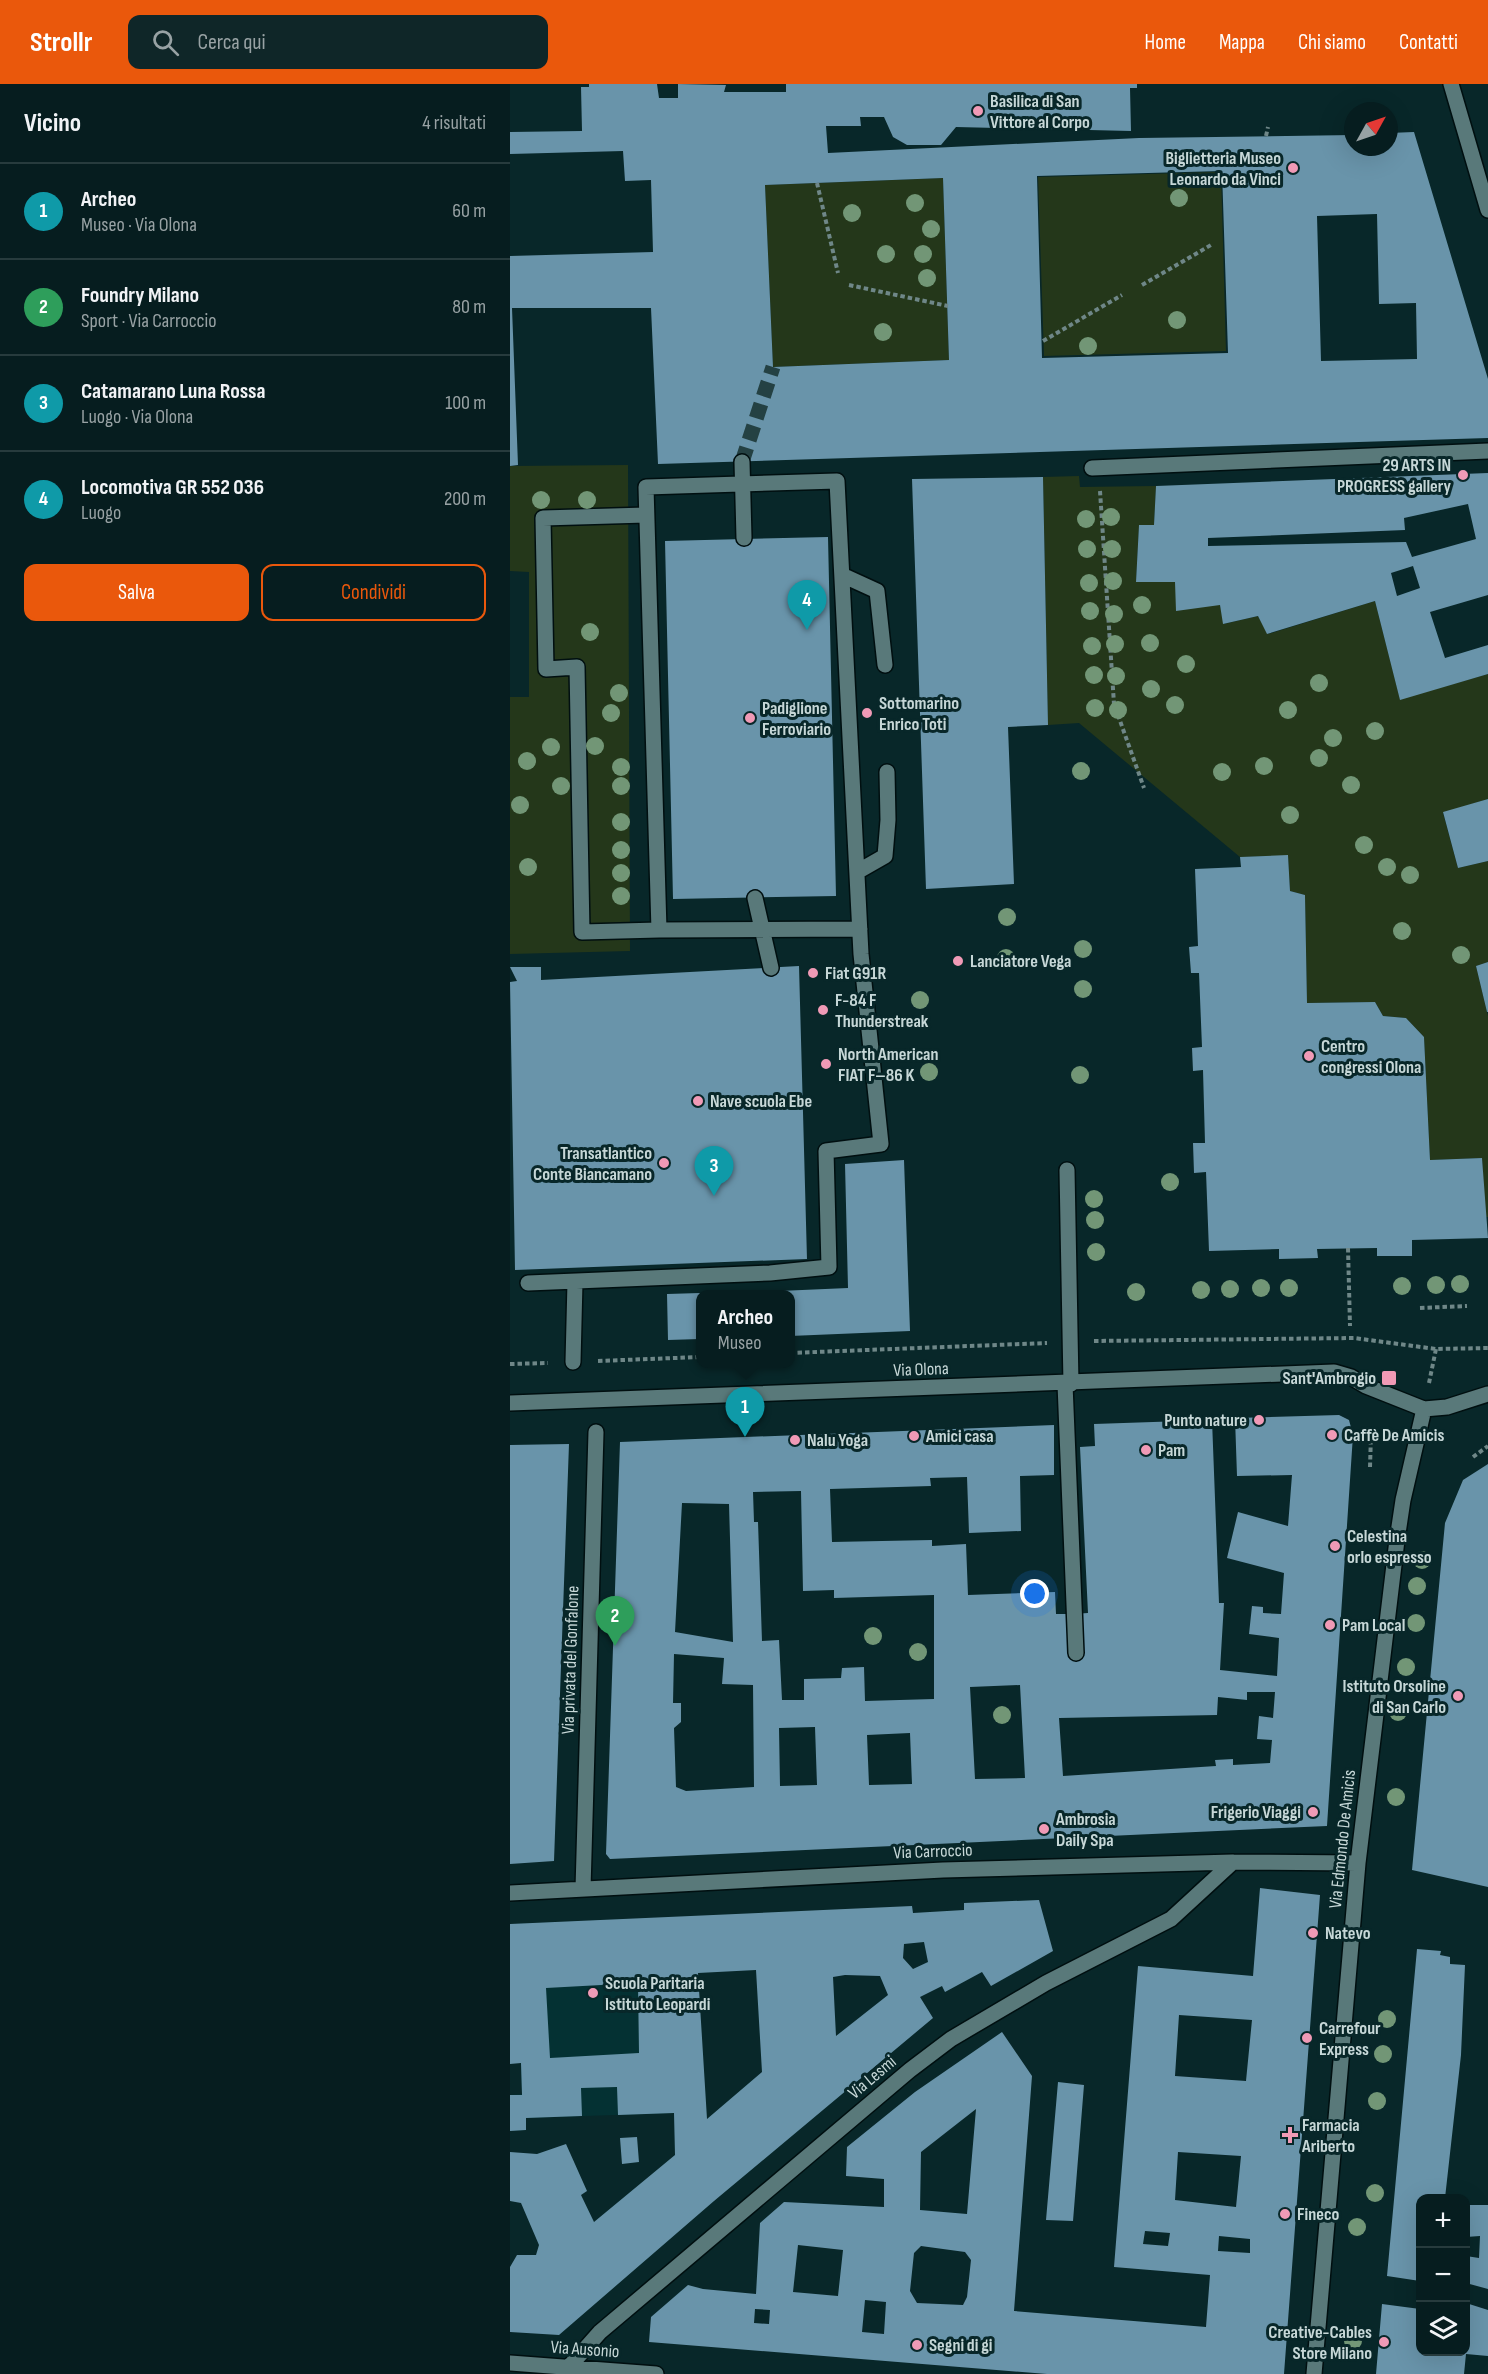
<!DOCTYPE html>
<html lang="it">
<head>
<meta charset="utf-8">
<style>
	body { margin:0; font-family:"Sofia Sans Condensed",sans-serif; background:#0f2628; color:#f1f3f6 }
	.controls { position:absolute; right:18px; bottom:18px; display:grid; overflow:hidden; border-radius:12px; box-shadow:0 6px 24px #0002 }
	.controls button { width:54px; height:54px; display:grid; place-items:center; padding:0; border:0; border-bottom:2px solid #273b3d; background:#061d1f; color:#f1f3f6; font:30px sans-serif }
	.compass { position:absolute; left:834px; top:18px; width:54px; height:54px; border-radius:50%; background:#061d1f; box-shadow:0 6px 24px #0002; rotate:50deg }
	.you { position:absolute; left:525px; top:1510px; width:21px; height:21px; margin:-15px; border:4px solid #fff; border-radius:50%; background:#1a73e8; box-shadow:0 0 0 9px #1a73e833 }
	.badge { display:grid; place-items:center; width:39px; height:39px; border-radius:50%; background:#ea580c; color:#fff; font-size:20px; font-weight:700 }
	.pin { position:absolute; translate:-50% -50px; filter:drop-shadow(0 2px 3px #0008) }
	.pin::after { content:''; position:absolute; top:32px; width:21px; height:18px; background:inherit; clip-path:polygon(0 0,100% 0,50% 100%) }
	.popup { position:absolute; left:186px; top:1206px; width:99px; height:78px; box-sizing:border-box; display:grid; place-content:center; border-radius:12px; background:#061d1f; filter:drop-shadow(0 2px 4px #0005); font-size:20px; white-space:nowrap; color:#98a2a4 }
	.popup b { font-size:22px; color:#f1f3f6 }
	.popup::after { content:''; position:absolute; left:50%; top:100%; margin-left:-12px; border:12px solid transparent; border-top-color:#061d1f }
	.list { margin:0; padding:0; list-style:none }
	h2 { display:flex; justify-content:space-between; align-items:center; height:78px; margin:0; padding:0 24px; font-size:26px }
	h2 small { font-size:20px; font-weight:400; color:#98a2a4 }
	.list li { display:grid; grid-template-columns:39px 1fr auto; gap:18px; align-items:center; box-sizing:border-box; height:96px; padding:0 24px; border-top:2px solid #273b3d }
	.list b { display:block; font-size:22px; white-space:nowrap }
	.list p { margin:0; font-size:20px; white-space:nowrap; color:#98a2a4 }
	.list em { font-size:20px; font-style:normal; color:#98a2a4 }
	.actions { display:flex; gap:12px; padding:18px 24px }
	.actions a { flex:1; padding:14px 0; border:2px solid #ea580c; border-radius:12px; text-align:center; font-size:21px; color:#ea580c }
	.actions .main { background:#ea580c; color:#fff }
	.icon { flex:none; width:33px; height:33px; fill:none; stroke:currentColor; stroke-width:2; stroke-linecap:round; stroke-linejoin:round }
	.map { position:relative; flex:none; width:978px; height:2290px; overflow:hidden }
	header { display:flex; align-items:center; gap:36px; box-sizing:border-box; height:84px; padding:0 30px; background:#ea580c; color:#fff }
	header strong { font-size:28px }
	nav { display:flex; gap:33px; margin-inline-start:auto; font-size:21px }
	.search { width:420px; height:54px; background:#0f2628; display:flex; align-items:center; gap:15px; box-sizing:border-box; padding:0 21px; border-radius:12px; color:#98a2a4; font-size:22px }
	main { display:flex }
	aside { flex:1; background:#061d1f }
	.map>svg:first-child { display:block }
	.built { fill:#043133 }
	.green { fill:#24371a }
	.building { fill:#6994aa; fill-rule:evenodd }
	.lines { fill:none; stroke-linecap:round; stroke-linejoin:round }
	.minor-tunnel { stroke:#244143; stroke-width:15; stroke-dasharray:15 8; stroke-linecap:butt }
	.minor-casing { stroke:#000f10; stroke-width:18 }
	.path { stroke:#6f8788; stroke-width:4; stroke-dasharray:4.5 3; stroke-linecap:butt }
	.minor { stroke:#59797a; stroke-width:15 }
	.tree { fill:#729676 }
	.poi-dot { fill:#f09ab6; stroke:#082729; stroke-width:2 }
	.labels { text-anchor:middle; stroke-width:6; stroke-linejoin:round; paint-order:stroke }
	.poi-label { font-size:18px; font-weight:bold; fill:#c6d7d7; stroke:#082729; text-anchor:start }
	.street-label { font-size:18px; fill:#c6d7d7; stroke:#082729 }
</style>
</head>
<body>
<header>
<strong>Strollr</strong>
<div class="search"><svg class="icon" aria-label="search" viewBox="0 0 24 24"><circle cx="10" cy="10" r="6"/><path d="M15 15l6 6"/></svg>Cerca qui</div>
<nav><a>Home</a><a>Mappa</a><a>Chi siamo</a><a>Contatti</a></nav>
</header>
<main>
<aside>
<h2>Vicino<small>4 risultati</small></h2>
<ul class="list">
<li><span class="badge" style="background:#0f9aa8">1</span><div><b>Archeo</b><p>Museo · Via Olona</p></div><em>60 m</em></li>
<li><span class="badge" style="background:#2e9e5b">2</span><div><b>Foundry Milano</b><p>Sport · Via Carroccio</p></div><em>80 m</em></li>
<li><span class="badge" style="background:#0f9aa8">3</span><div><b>Catamarano Luna Rossa</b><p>Luogo · Via Olona</p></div><em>100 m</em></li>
<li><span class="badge" style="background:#0f9aa8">4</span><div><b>Locomotiva GR 552 036</b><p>Luogo</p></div><em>200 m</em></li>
</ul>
<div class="actions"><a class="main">Salva</a><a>Condividi</a></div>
</aside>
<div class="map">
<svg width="978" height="2290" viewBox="0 0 978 2290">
	<rect width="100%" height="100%" fill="#082729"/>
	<!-- built -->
	<path class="built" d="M155,1834l9,195 -148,5v12l-16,1v-36l12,-1 -7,-170z"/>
	<!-- green -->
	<path class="green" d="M711,88l5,179 -182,5 -6,-179z
		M433,94l6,182 -176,7 -8,-182z
		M118,381l2,486 -120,3v-257h19v-125l-19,-1v-105z
		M569,392l1,11 76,-1 -2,39 -15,1 -3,56h39l45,23 4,19 34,-8 10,18 107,-33 25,98 88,-25v125l-45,14 15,55 30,-7v101l-12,4 12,50v201h-3l-3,-59 -52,2 -6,-123 -18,-19 -23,-2 -8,-14 -68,1 -2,-108 -15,-4 -2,-35 -48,1 -161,-134 -31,2 -5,-248z"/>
	<!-- building -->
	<path class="building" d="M79,0h68l2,14h19v-14l48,1 -2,7h62v-8h351v4h-7l1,43 -175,-4 -15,18h-34l-14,-8 -9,-20h-24l1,9h-35l2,27 311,-15 214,-3v12h36v-14l25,-1 74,247v59l-830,26 -7,-156h-139l6,157 -8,1v-210l143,-4 -2,-72 -26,1 -2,-30 -113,3v-22l72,-1 -1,-44h8zM712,87l6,182 -186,5 -5,-182zM433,94l6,182 -176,7 -8,-182zM867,130l2,90 37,-1 1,56 -96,2 -4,-145z
		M978,389v122l-58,17 15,46 43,-13v29l-88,26 -25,-99 -108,33 -9,-18 -35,8 -3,-19 -44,6 -1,-29h-39l3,-57h15l2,-39zM958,420l8,35 -64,18 -6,-15 -198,4v-8l197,-8 -1,-12zM903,482l7,22 -23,8 -6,-23z
		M533,393l5,248 -40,2 6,157 -88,5 -14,-410z
		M318,453l8,359 -163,3 -8,-358z
		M978,715v62l-30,7 -15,-56z
		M778,771l2,36 15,4 2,108 68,-1 8,14 23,2 18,19 6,123 52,-2 6,80 -76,2v16h-35v-8l-60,1 1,9 -39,1v-10l-70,2 -3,-79 -12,1 -1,-30h12l-2,-73 -10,1 -1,-23 10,-1 -3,-74h-8l-2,-26 9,-1 -3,-77 46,-2 -1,-10z
		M978,878v50h-1l-11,-46z
		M289,882l8,293 -292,11 -5,-288 7,-1 -7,-14h31v13z
		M394,1076l6,171 -120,5v-42h-79l137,-6 -3,-124z
		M190,1209v46l-32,1 -1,-46z
		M829,1331l10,5 4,15 -26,391 -717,33 -4,-5 14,-412 434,-17v50l-34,1 1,55 -52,2 -2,-56 -37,1 1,8 -101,3 2,53 100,-2v6l34,-2 2,51 87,-3 1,22h17l15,-1 -8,-166 15,-1 -1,-22 118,-4 7,183h5l-4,67 57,6 2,-38 -30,-4 3,-28 11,1v6l18,1 3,-41 -57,-15 11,-46 50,14 4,-51 -55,1 -2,-58zM291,1407l2,100 31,-1v8l100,-3v104l-69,2 -1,-34 -22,1 -1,10 -37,1v21h-22l-3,-60 -17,1 -4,-119h-4l-1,-30zM172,1419l47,1 4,138 -58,-10zM164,1570l50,4 -2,26 31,1 1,102 -68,4 -10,-4 -2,-59 7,-6v-19h-8zM510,1601l5,93 -50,1 -5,-92zM737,1608h28l-2,26 -14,-2 -2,23 15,1 -2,23 -37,2v-6l-18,1 1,6 -153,10 -4,-58 158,-3 1,-18 29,3zM305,1643l2,58 -37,1 -1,-58zM400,1649l2,51 -43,1 -2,-50z
		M59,1360l-15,417 -44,3v-419z
		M978,1380v423l-76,-17 33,-347 18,-43z
		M750,1804l60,7 -36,479h-237l-398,-32 2,-25 37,-32 15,4 53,5 4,-71 24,-21 100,5v-28l-38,-3 1,-29 68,-55 87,-60 30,44 -18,235 192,16 4,-52 -96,-8 24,-301 115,10zM669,1931l73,5 -6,61 -71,-5zM466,2025l-9,105 -47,-4 1,-58zM668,2068l63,4 -5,51 -61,-7zM635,2147l25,2 -2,13 -25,-2zM709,2152l31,3v14l-32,-2zM288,2161l45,5 -5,46 -45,-4zM411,2162l44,6 6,8 -4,37 -4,8 -46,-2 -7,-12 4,-38zM355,2216l21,2 -2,32 -22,-2zM245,2225l15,1 -1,14 -15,-1z
		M529,1816l14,51 -62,35 -9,-14 -37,20 -3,-6 -22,11 13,21 -219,183 -155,134 -49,-3v-65l7,-12h19l3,-10 -18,-42 -11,-2v-49l27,2 29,-10 21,47 -6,4 13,27 81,-67 -1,-42 -56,2 -1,-28 -36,1 1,28 -56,2v12l-16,1v-36h12l-1,-32 -11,1v-140l402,-18 1,7 51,-3v-7zM414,1858l4,20 -15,7 -10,-11 1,-14zM246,1886l6,102 -55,47 -9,-146zM335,1891l35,1 8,19 -52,41 -3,-59zM128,1899l1,70 -89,5 -4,-70z
		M907,1865l24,2 -1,4 10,2v7l15,1 -4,90 -16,143h-25v83l-33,-5z
		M548,1998l26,3 -11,136 -27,-1z
		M127,2053l2,25 -17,2 -2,-26z
		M956,2121h22v84l-22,-6v-27l13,2 1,-22 -14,1z
		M956,2219l22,7v46l-22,-2 -2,20h-88l6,-70 38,5v43h46z"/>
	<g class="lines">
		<!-- minor-tunnel -->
		<path class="minor-tunnel" d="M232,378l31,-95"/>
		<!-- minor casing -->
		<g class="minor-casing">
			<path id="minor" d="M941,0l37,126
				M232,378l2,76
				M582,384l396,-17
				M136,431l-103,3 3,151 31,-2 5,265 77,-2
				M332,491l35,16 8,74
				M347,788l28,-16 3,-36 -1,-48
				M245,814l16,70
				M557,1086l4,214
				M18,1199l242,-10 59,-6 -3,-116 55,-7 -20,-190 -24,-473 -191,6 13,443 201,-1
				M63,1278l2,-80
				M555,1300l11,269
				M0,1319l824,-31 17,5 15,9 58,23 23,-2 41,-13
				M73,1805l13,-457
				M0,1809l433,-23 290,-8 125,1
				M0,2279l146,11
				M58,2284l32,-36 310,-262 41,-31 95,-56 125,-64 62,-57
				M804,2290l44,-511 39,-323 6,-40 21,-91"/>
		</g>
		<!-- path -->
		<path class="path" d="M756,52l2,-9
			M307,99l21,90
			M339,201l99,21
			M632,201l69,-40
			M533,257l79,-46
			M590,407l14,213 30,84
			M838,1164l2,78
			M910,1224l47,-2
			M584,1257l260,-3 82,11 52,-1
			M280,1269l257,-10
			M88,1277l102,-4
			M0,1280l38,-1
			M919,1299l7,-34
			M963,1373l15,-11
			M860,1383l1,-32"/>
		<!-- minor -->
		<use href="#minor" class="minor"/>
	</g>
	<!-- trees -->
	<g class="tree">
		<circle cx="669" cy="114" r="9"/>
		<circle cx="405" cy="119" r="9"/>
		<circle cx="342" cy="129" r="9"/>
		<circle cx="421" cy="145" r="9"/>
		<circle cx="376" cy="170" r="9"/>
		<circle cx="413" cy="170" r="9"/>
		<circle cx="417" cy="194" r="9"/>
		<circle cx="667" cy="236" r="9"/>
		<circle cx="373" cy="248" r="9"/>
		<circle cx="578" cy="262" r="9"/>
		<circle cx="31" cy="416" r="9"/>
		<circle cx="77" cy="416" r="9"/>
		<circle cx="601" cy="433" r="9"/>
		<circle cx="576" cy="435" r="9"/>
		<circle cx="577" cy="465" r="9"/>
		<circle cx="602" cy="465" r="9"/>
		<circle cx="603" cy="497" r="9"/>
		<circle cx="579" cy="499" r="9"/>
		<circle cx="632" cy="521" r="9"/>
		<circle cx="580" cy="527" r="9"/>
		<circle cx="604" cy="530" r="9"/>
		<circle cx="80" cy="548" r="9"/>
		<circle cx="640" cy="559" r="9"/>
		<circle cx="605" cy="560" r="9"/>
		<circle cx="582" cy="562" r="9"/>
		<circle cx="676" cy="580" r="9"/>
		<circle cx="584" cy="591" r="9"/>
		<circle cx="606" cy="592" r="9"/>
		<circle cx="809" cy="599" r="9"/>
		<circle cx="641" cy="605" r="9"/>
		<circle cx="109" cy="609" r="9"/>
		<circle cx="665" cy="621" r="9"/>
		<circle cx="585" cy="624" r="9"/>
		<circle cx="608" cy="626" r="9"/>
		<circle cx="778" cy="626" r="9"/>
		<circle cx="101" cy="629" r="9"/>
		<circle cx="865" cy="647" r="9"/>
		<circle cx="823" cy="654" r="9"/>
		<circle cx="85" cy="662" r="9"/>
		<circle cx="41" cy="663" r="9"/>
		<circle cx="809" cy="674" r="9"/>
		<circle cx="17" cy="677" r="9"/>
		<circle cx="754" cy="682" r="9"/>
		<circle cx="111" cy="683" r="9"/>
		<circle cx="571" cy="687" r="9"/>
		<circle cx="712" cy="688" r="9"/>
		<circle cx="841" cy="701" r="9"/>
		<circle cx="51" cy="702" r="9"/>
		<circle cx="111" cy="702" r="9"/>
		<circle cx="10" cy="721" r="9"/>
		<circle cx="780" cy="731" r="9"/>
		<circle cx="111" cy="738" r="9"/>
		<circle cx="854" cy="761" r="9"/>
		<circle cx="111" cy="766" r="9"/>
		<circle cx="18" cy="783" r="9"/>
		<circle cx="877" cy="783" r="9"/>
		<circle cx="111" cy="789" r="9"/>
		<circle cx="900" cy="791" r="9"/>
		<circle cx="111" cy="812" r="9"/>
		<circle cx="497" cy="833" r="9"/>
		<circle cx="892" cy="847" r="9"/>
		<circle cx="573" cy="865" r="9"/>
		<circle cx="951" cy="871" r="9"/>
		<circle cx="496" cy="874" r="9"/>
		<circle cx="573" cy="905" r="9"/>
		<circle cx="410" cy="916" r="9"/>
		<circle cx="419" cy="988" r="9"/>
		<circle cx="570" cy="991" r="9"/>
		<circle cx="660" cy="1098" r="9"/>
		<circle cx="584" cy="1115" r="9"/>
		<circle cx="585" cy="1136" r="9"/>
		<circle cx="586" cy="1168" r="9"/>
		<circle cx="950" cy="1200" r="9"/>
		<circle cx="926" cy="1201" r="9"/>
		<circle cx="892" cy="1202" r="9"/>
		<circle cx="751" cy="1204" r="9"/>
		<circle cx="779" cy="1204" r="9"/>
		<circle cx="720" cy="1205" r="9"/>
		<circle cx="691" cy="1206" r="9"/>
		<circle cx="626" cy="1208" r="9"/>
		<circle cx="912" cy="1476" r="9"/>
		<circle cx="907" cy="1502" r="9"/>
		<circle cx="906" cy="1539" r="9"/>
		<circle cx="363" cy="1552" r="9"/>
		<circle cx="408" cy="1568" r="9"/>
		<circle cx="896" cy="1583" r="9"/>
		<circle cx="888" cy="1628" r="9"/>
		<circle cx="492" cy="1631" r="9"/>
		<circle cx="886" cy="1713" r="9"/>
		<circle cx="877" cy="1935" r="9"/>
		<circle cx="873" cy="1970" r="9"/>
		<circle cx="867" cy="2017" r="9"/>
		<circle cx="865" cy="2109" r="9"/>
		<circle cx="847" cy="2143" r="9"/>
		<circle cx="843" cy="2257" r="9"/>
	</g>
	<!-- markers -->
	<g class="poi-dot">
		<circle cx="468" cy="27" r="6"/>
		<circle cx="783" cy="84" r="6"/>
		<circle cx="953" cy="391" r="6"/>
		<circle cx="357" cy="629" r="6"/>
		<circle cx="240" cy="634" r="6"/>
		<circle cx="448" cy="877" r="6"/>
		<circle cx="303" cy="889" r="6"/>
		<circle cx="313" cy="926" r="6"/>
		<circle cx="799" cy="972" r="6"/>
		<circle cx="316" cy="980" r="6"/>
		<circle cx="188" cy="1017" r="6"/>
		<circle cx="154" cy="1079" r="6"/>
		<rect x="871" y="1286" width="16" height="16" rx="3"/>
		<circle cx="749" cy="1336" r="6"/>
		<circle cx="822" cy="1351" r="6"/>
		<circle cx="404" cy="1352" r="6"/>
		<circle cx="285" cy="1356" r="6"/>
		<circle cx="636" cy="1366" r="6"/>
		<circle cx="825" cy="1462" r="6"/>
		<circle cx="820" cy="1541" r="6"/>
		<circle cx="948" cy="1612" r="6"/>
		<circle cx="803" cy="1728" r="6"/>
		<circle cx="534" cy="1745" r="6"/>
		<circle cx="803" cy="1849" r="6"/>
		<circle cx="83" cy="1909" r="6"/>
		<circle cx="797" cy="1954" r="6"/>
		<path d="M777 2042h6v6h6v6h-6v6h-6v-6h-6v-6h6z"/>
		<circle cx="775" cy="2130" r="6"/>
		<circle cx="874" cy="2258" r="6"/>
		<circle cx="407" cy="2261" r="6"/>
	</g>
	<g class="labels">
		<!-- poi labels -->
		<g class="poi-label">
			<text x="480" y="23">Basilica di San<tspan x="480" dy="21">Vittore al Corpo</tspan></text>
			<text x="771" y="80" text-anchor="end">Biglietteria Museo<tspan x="771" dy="21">Leonardo da Vinci</tspan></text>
			<text x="941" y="387" text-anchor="end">29 ARTS IN<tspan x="941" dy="21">PROGRESS gallery</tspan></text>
			<text x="369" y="625">Sottomarino<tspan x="369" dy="21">Enrico Toti</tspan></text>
			<text x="252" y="630">Padiglione<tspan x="252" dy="21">Ferroviario</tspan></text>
			<text x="460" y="883">Lanciatore Vega</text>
			<text x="315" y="895">Fiat G91R</text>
			<text x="325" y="922">F-84 F<tspan x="325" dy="21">Thunderstreak</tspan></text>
			<text x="811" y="968">Centro<tspan x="811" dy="21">congressi Olona</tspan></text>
			<text x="328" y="976">North American<tspan x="328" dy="21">FIAT F–86 K</tspan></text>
			<text x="200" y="1023">Nave scuola Ebe</text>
			<text x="142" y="1075" text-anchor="end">Transatlantico<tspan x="142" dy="21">Conte Biancamano</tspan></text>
			<text x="866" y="1300" text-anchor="end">Sant'Ambrogio</text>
			<text x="737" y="1342" text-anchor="end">Punto nature</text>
			<text x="834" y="1357">Caffè De Amicis</text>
			<text x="416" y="1358">Amici casa</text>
			<text x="297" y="1362">Nalu Yoga</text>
			<text x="648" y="1372">Pam</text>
			<text x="837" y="1458">Celestina<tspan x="837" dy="21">orlo espresso</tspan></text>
			<text x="832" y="1547">Pam Local</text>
			<text x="936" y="1608" text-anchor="end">Istituto Orsoline<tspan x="936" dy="21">di San Carlo</tspan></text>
			<text x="791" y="1734" text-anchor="end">Frigerio Viaggi</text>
			<text x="546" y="1741">Ambrosia<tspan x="546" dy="21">Daily Spa</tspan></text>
			<text x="815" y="1855">Natevo</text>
			<text x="95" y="1905">Scuola Paritaria<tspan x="95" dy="21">Istituto Leopardi</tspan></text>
			<text x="809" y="1950">Carrefour<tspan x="809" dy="21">Express</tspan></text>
			<text x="792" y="2047">Farmacia<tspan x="792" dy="21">Ariberto</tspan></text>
			<text x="787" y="2136">Fineco</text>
			<text x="862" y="2254" text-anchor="end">Creative-Cables<tspan x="862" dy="21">Store Milano</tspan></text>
			<text x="419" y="2267">Segni di gi</text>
		</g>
		<!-- street labels -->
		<g class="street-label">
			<text transform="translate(411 1285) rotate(-2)" y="6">Via Olona</text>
			<text transform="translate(60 1576) rotate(-88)" y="6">Via privata del Gonfalone</text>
			<text transform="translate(832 1755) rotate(-84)" y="6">Via Edmondo De Amicis</text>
			<text transform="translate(423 1767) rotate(-2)" y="6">Via Carroccio</text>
			<text transform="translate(362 1993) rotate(-40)" y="6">Via Lesmi</text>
			<text transform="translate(75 2265) rotate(4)" y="6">Via Ausonio</text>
		</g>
	</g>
</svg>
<div class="controls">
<button>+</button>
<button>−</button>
<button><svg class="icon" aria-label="layers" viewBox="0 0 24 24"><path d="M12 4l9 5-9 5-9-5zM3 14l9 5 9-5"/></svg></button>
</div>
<svg class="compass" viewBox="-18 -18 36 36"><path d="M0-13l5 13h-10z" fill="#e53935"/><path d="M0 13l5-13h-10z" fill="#98a2a4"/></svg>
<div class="you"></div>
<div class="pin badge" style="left:235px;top:1353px;background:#0f9aa8">1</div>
<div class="popup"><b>Archeo</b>Museo</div>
<div class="pin badge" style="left:105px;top:1562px;background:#2e9e5b">2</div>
<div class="pin badge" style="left:204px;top:1112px;background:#0f9aa8">3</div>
<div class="pin badge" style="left:297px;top:546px;background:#0f9aa8">4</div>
</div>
</main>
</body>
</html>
